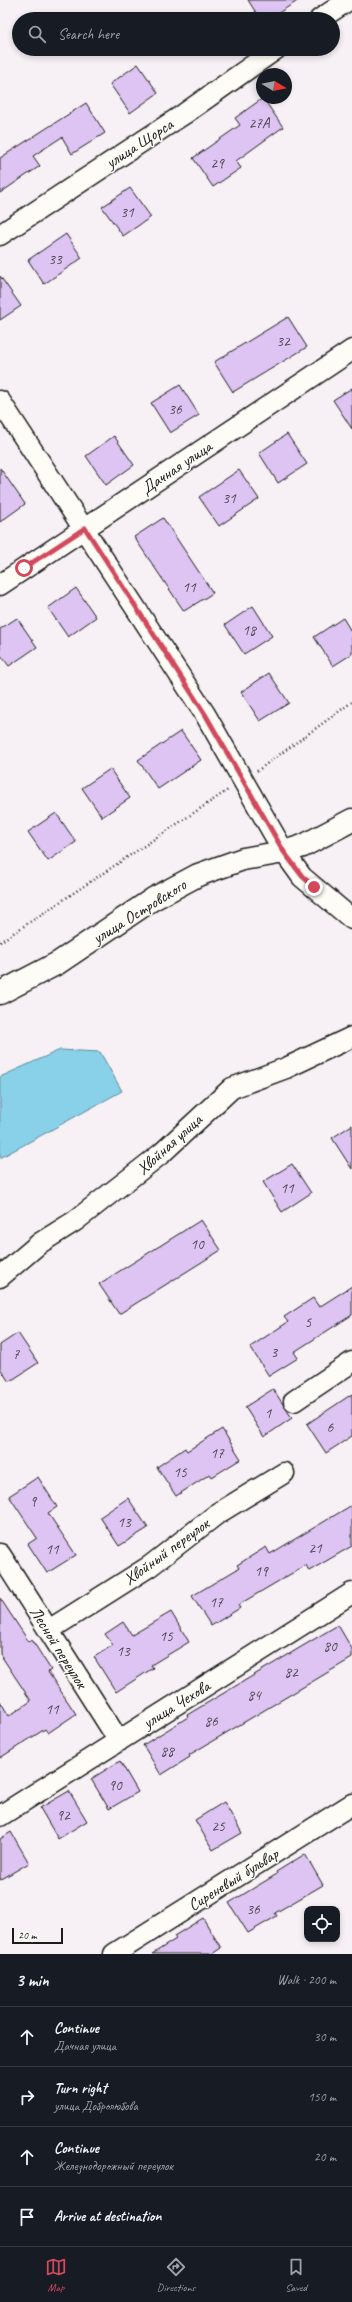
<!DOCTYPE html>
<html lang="en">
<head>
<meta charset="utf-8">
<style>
	body { margin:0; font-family:Caveat,sans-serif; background:#20242c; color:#f1f3f6 }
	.controls { position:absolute; right:12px; bottom:12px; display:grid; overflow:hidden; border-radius:8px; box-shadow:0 2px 6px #0003 }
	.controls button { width:36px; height:36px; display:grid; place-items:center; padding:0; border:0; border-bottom:1px solid #363941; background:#171b24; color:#f1f3f6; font:20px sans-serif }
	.compass { position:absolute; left:256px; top:68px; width:36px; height:36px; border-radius:50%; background:#171b24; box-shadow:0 2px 6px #0003; rotate:100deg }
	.scale { position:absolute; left:12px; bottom:10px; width:51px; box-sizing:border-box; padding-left:4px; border:2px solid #1c1c1c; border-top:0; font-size:11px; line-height:14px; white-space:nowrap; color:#1c1c1c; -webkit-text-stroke:3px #fdfcf7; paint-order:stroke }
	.stop { position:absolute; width:12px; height:12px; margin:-9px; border:3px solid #d1495b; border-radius:50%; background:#fff }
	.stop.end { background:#d1495b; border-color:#fff; box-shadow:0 1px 4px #0008 }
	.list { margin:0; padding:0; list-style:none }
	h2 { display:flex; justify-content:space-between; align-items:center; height:52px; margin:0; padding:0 16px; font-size:17px }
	h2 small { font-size:13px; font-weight:400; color:#9ea1a6 }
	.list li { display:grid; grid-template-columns:26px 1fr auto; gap:12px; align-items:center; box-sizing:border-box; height:60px; padding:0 16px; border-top:1px solid #363941 }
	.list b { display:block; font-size:15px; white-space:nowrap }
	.list p { margin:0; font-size:13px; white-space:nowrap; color:#9ea1a6 }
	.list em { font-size:13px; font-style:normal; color:#9ea1a6 }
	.icon { flex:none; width:22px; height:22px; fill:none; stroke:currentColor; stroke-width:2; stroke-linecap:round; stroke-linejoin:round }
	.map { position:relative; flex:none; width:352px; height:1954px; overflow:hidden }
	.search { position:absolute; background:#171b24; box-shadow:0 2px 6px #0003; left:12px; right:12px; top:12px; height:44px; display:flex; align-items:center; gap:10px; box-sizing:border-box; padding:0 14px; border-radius:22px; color:#9ea1a6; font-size:15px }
	.sheet { height:292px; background:#171b24 }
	nav { display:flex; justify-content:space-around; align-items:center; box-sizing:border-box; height:56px; border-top:1px solid #363941; background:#171b24; font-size:11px; color:#9ea1a6 }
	nav a { display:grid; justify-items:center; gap:2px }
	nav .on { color:#d1495b }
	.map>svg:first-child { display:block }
	.water { fill:#88d1e9; stroke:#5d8997 }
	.building { fill:#ddc4f3; stroke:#1c1c1c }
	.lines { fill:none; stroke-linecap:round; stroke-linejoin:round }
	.minor-casing { stroke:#1c1c1c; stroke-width:23 }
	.tertiary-casing { stroke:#1c1c1c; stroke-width:25 }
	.path { stroke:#1c1c1c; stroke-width:2.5; stroke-dasharray:1 3; stroke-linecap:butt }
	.minor { stroke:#fdfcf7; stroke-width:20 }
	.tertiary { stroke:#fdfcf7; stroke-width:22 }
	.route { stroke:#d1495b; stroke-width:5 }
	.labels { text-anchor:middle; stroke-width:3; stroke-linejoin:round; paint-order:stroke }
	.number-label { font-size:15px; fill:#4c4652 }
	.street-label { font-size:17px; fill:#1c1c1c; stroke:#fdfcf7 }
</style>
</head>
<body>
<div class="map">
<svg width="352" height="1954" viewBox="0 0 352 1954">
	<rect width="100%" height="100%" fill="#f7f1f6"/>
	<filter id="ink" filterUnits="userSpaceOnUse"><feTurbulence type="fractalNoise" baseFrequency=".025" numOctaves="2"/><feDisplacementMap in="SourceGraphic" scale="8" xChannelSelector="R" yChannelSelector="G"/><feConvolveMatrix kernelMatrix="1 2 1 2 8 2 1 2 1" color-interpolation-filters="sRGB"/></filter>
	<g filter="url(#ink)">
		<!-- water -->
		<path class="water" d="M60,1050l40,2 22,39 -122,67v-81z"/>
		<!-- building -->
		<path class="building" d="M248,0h51l-30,19h-9z
			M138,64l20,29 -28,20 -20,-29z
			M263,98l20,29 -47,34 5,7 -28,19 -20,-29 47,-33 -5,-7z
			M86,103l19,30 -33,21 -10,-17 -29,19 7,10 -40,27v-35z
			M130,188l21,29 -28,19 -21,-29z
			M66,234l16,24 -38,26 -16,-24z
			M0,276l21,30 -21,14z
			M288,317l19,30 -74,45 -19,-30z
			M180,385l19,30 -29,18 -19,-30z
			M352,388v41l-19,-29z
			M287,434l20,30 -29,19 -19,-30z
			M114,436l20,29 -28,20 -20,-29z
			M0,468l25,36 -25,18z
			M239,470l20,29 -40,27 -20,-29z
			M163,518l50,75 -29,18 -50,-74z
			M76,588l20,29 -28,20 -20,-29z
			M253,606l19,30 -28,18 -19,-29z
			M17,618l20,29 -28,19 -9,-12v-25z
			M343,618l9,15v21l-19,12 -19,-29z
			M269,673l20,30 -29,18 -19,-29z
			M181,731l20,29 -43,29 -20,-29z
			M110,769l20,29 -28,19 -20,-29z
			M56,813l20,29 -28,19 -20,-29z
			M352,1125v44l-20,-31z
			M292,1164l19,29 -29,19 -19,-30z
			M201,1220l20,30 -102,64 -20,-30z
			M352,1286v29l-58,37 4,6 -29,18 -19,-29 38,-25 -4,-5 29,-19 6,9z
			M18,1333l20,30 -29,19 -9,-14v-23z
			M273,1389l19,29 -28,19 -19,-30z
			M352,1394v42l-26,17 -19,-29z
			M222,1429l19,30 -29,18 -2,-3 -34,22 -19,-29 28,-19 2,3z
			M38,1477l19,30 -9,6 28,42 -29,18 -19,-29 9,-6 -28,-42z
			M128,1498l20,30 -29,18 -19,-29z
			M352,1505v41l-43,25 -3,-6 -68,40 2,3 -29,18 -19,-30 47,-28 -2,-3 29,-18 4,7z
			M0,1598l29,44 3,-2 19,30 -3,2 28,42 -28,19 -3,-4 -45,29v-57l9,15 22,-15 -31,-47z
			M171,1612l18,30 -38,23 2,3 -37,24 -22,-35 19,-12 -8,-11 18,-12 9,13z
			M338,1625l14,24v9l-163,97 1,2 -29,18 -18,-30 45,-28 -1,-2z
			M120,1761l18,31 -29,17 -18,-30z
			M69,1791l18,30 -29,18 -18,-31z
			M224,1802l18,31 -29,17 -18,-30z
			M11,1832l18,31 -29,17v-41z
			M305,1854l18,31 -48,28 2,3 -29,17 -19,-30 48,-29 -1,-2z
			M203,1918l18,30 -9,6h-60l24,-15 -2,-3z"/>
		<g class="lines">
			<!-- minor casing -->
			<g class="minor-casing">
				<path id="minor" d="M320,19l29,-19
					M0,235l184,-121 92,-65
					M0,401l205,313 79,138 18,25 50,42
					M0,585l352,-235
					M0,1277l40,-34 35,-22 87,-68 70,-65 54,-20 66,-31
					M294,1401l58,-39
					M0,1554l119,187
					M49,1630l101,-64 67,-52 67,-41
					M0,1816l352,-223
					M114,1954l238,-150"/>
			</g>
			<!-- tertiary casing -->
			<g class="tertiary-casing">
				<path id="tertiary" d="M0,993l58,-30 95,-64 45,-24 45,-16 41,-7 19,-6 49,-26"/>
			</g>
			<!-- path -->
			<path class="path" d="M257,771l95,-69
				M0,942l228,-152"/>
			<!-- minor -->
			<use href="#minor" class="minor"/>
			<!-- tertiary -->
			<use href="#tertiary" class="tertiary"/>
		</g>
	</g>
	<g class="lines" filter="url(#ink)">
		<!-- route -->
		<path class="route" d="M24,568l61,-40 120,186 79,138 18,24 12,11"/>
	</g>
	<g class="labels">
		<!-- number labels -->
		<g class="number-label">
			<text x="259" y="128">27А</text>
			<text x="217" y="168">29</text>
			<text x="127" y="217">31</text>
			<text x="55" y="264">33</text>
			<text x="283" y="346">32</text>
			<text x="175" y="414">36</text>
			<text x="229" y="503">31</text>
			<text x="189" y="592">11</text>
			<text x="249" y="635">18</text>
			<text x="287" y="1193">11</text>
			<text x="197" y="1249">10</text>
			<text x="308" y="1327">5</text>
			<text x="274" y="1357">3</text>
			<text x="16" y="1359">7</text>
			<text x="268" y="1418">1</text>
			<text x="330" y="1432">6</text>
			<text x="217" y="1458">17</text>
			<text x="180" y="1477">15</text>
			<text x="33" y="1506">9</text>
			<text x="124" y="1527">13</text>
			<text x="315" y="1553">21</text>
			<text x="52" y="1554">11</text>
			<text x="261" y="1576">19</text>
			<text x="216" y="1607">17</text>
			<text x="166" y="1641">15</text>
			<text x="330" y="1651">80</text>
			<text x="123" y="1656">13</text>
			<text x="291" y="1677">82</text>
			<text x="254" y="1700">84</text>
			<text x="52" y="1714">11</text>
			<text x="211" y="1726">86</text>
			<text x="167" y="1756">88</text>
			<text x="115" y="1790">90</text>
			<text x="63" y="1820">92</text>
			<text x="218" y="1831">25</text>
			<text x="253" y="1914">36</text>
		</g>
		<!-- street labels -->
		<g class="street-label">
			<text transform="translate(139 143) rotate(-33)" y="6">улица Щорса</text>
			<text transform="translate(176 467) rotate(-34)" y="6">Дачная улица</text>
			<text transform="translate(139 911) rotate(-32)" y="6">улица Островского</text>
			<text transform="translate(169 1144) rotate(-42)" y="6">Хвойная улица</text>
			<text transform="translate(166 1551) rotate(-36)" y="6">Хвойный переулок</text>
			<text transform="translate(59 1647) rotate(58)" y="6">Лесной переулок</text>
			<text transform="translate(176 1704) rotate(-32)" y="6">улица Чехова</text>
			<text transform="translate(233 1879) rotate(-32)" y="6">Сиреневый бульвар</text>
		</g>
	</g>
</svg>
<div class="controls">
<button><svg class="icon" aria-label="locate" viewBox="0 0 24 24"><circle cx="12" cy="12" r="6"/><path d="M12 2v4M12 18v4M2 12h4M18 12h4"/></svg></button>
</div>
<svg class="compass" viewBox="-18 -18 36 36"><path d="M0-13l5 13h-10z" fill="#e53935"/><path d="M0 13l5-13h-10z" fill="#9ea1a6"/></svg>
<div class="scale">20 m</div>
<div class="stop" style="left:24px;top:568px"></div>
<div class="stop end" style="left:314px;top:887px"></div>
<div class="search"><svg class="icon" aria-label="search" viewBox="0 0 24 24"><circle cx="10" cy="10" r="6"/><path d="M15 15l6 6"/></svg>Search here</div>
</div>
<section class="sheet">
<h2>3 min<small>Walk · 200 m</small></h2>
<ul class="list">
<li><svg class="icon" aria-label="ahead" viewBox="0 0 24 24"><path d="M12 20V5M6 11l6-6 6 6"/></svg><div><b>Continue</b><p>Дачная улица</p></div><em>30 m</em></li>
<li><svg class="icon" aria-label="right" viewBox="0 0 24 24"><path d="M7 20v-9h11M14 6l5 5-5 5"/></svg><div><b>Turn right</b><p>улица Добролюбова</p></div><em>150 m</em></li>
<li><svg class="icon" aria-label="ahead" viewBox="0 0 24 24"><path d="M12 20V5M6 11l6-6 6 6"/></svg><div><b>Continue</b><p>Железнодорожный переулок</p></div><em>20 m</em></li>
<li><svg class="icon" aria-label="arrive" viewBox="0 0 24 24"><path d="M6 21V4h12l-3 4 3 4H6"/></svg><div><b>Arrive at destination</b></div></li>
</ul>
</section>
<nav>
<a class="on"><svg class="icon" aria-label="map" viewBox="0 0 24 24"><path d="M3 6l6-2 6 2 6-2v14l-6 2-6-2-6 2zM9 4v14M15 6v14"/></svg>Map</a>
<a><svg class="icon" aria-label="directions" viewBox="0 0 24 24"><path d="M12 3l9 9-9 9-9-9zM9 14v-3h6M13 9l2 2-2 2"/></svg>Directions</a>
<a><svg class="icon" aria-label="saved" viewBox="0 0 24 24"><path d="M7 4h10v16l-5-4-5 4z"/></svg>Saved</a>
</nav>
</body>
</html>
